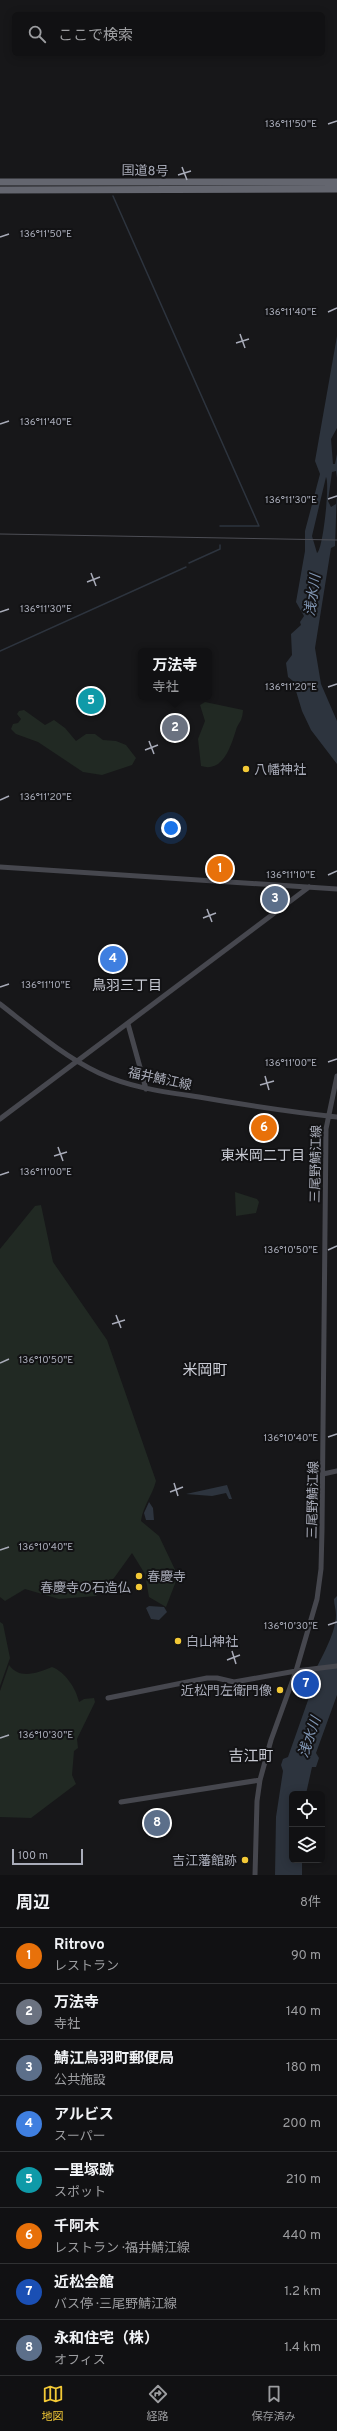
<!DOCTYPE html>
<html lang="ja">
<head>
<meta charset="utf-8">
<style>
	body { margin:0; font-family:Overpass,"Noto Sans JP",sans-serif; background:#1a1a1c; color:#f1f3f6 }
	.controls { position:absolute; right:12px; bottom:12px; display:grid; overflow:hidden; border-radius:6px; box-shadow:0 2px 10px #0003 }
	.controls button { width:36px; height:36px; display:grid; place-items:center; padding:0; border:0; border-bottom:1px solid #303133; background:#111113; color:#f1f3f6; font:20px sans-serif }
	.scale { position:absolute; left:12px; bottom:10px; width:71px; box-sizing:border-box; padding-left:4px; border:2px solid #a9acb9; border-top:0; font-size:11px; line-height:14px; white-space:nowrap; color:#a9acb9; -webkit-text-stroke:3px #121214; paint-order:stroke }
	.you { position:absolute; left:171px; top:828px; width:14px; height:14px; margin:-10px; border:3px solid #fff; border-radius:50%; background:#1a73e8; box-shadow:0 0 0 6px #1a73e833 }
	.badge { display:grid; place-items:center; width:26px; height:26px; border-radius:50%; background:#f3c936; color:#fff; font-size:13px; font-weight:700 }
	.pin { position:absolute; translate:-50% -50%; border:2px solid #fff; box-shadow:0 1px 4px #0006 }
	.popup { position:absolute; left:138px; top:648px; width:74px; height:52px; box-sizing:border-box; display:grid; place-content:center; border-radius:6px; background:#111113; filter:drop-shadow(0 1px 3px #0005); font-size:13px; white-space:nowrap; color:#9c9da0 }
	.popup b { font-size:15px; color:#f1f3f6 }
	.popup::after { content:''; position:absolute; left:50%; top:100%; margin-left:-8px; border:8px solid transparent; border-top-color:#111113 }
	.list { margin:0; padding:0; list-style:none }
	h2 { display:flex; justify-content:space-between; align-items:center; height:52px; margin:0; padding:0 16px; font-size:17px }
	h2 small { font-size:13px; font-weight:400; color:#9c9da0 }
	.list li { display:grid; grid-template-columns:26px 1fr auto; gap:12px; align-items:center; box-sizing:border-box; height:56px; padding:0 16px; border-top:1px solid #303133 }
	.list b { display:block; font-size:15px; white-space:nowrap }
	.list p { margin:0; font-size:13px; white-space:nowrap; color:#9c9da0 }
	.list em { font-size:13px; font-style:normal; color:#9c9da0 }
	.icon { flex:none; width:22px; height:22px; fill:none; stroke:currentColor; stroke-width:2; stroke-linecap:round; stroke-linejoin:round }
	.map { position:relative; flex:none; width:337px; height:1875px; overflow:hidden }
	.search { position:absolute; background:#111113; box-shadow:0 2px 10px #0003; left:12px; right:12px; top:12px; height:44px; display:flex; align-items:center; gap:10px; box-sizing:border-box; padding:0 14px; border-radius:6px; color:#9c9da0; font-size:15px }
	.sheet { height:500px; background:#111113 }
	nav { display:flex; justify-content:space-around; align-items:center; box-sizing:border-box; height:56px; border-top:1px solid #303133; background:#111113; font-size:11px; color:#9c9da0 }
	nav a { display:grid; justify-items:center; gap:2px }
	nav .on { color:#f3c936 }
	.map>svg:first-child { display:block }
	.green { fill:#212923 }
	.water { fill:#2d343e; fill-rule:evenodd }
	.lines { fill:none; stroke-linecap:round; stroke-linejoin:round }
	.stream { stroke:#2d343e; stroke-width:1.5 }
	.secondary { stroke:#46474e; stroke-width:5 }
	.highway { stroke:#64666f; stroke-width:7 }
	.tram { stroke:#4d4e55; stroke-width:1 }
	.ticks { fill:none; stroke:#a9acb9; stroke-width:1.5 }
	.poi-dot { fill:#f3c936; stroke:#121214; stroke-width:1.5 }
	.labels { text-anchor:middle; stroke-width:4; stroke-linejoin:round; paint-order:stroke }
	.street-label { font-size:13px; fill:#a9acb9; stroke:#121214 }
	.poi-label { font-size:13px; fill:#a9acb9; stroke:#121214; text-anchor:start }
	.water-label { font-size:14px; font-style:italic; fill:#8096b4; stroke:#121214 }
	.neighbourhood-label { font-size:14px; fill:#caccd5; stroke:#121214 }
	.quarter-label { font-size:15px; fill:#caccd5; stroke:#121214 }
	.ticks-label { font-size:10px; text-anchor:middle; fill:#a9acb9; stroke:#121214; stroke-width:4; stroke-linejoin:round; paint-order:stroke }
</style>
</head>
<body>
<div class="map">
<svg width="337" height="1875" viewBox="0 0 337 1875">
	<rect width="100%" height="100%" fill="#171719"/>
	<!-- green -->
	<path class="green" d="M205,702l38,8c-1,13 -4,11 -7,20 -5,16 -13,43 -35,36l-3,-27 7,-18 -5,-16z
		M24,710l21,15 9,-5 11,8 11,13 10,-7h9l8,6 13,1 10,4 10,13 -4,7 -30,10 -19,-3 -45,-30 -22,-8 -5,-5 2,-5 5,-1 3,-4 -4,-5 2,-3z
		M235,1192l22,7 2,3 -3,11 -20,3z
		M41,1205l12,57 54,78 49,141c-4,15 -13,25 -15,40l18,15 19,40 -12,31 -17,-10 -4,-23 -13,-21 -18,25 -18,18 -37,3 -34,-10 -20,12 -5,-4v-348l35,-43z
		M0,1622l3,2 7,34 -10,28z
		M9,1665c11,15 28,8 43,2 13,5 24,21 27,35l5,-3 10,-1 1,4 -18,37 1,9 -4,3 -2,24 4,9 -45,34 -31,-1v-126z"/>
	<!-- water -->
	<path class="water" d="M337,336v92l-6,11 2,25h2l2,-10v24l-1,-7 -4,1 -4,29 3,6 5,-3 1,-15 -2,57 -4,2 -16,100 6,36 16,37v43l-26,-34 -9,-19 -9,-30 -5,-4 -2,-14 6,-8 -1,-21 10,-9 -1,-3 4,-6 -8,-14 9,-51v-20l15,-57 -5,-13zM326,477c4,6 -3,73 -9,76l-5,-17z
		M227,1485l5,14h-3l-3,-6 -14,3 -26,-2z
		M149,1502l4,6 1,12h-8l-2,-7z
		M337,1596v99l-21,58 3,5 -3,9h-4l-6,27h-14v66h10v15h-27l1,-58 7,-46 -2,-6 2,-6 5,-2 25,-71 -3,-5c8,-18 26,-46 26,-66 0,-6 -2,-10 -2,-16z
		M149,1606l15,1 3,5 -8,8 -8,-1 -5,-11z"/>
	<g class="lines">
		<!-- stream -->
		<path class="stream" d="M113,196l146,330h-39
			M189,563l31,-14v-4
			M0,651l186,-84"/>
		<!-- secondary -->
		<path class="secondary" d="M0,867l337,22
			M0,1004c31,24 63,52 99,69 32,15 66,19 100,24 46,8 92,15 138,20
			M128,1024l18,65
			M0,1119l309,-232
			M323,1474l14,-3
			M108,1698l99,-20h10l17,4 62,-11 41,-5
			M121,1802l139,-22
			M255,1875l2,-74 3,-21 11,-40 25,-69 21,-72 4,-30 1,-39 4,-401 11,-53"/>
		<!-- highway -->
		<path class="highway" d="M0,182h337
			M0,190l337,-1"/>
		<!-- tram -->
		<path class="tram" d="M0,534l337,6"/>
	</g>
	<!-- ticks -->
	<path class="ticks" d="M328,124l9,-3M182,167l5,13M178,175l13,-4M0,237l9,-3M328,312l9,-4M240,334l5,14M236,343l13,-4M0,424l9,-3M328,499l9,-3M91,573l5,13M87,582l13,-5M0,612l9,-3M328,687l9,-3M149,741l5,13M145,750l13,-5M0,800l9,-4M328,875l9,-4M207,909l5,13M203,918l13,-5M0,987l9,-3M328,1062l9,-3M265,1076l4,14M260,1085l14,-4M58,1147l5,14M54,1156l13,-4M0,1175l9,-3M328,1250l9,-4M116,1315l5,13M112,1324l13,-4M0,1363l9,-4M328,1437l9,-3M174,1483l4,13M170,1492l13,-5M0,1550l9,-3M328,1625l9,-3M232,1651l4,13M227,1660l13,-5M0,1738l9,-3"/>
	<!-- markers -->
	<g class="poi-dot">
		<circle cx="246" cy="769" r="4"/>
		<circle cx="139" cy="1576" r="4"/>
		<circle cx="139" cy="1587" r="4"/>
		<circle cx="178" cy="1641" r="4"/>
		<circle cx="280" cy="1690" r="4"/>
		<circle cx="245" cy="1860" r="4"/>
	</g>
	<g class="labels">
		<!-- street labels -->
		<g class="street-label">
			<text transform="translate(145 170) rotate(1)" y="5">国道8号</text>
			<text transform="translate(160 1078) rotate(12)" y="5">福井鯖江線</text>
			<text transform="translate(315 1164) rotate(-89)" y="5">三尾野鯖江線</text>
			<text transform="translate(312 1500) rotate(-89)" y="5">三尾野鯖江線</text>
		</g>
		<!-- poi labels -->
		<g class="poi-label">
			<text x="254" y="774">八幡神社</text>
			<text x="147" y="1581">春慶寺</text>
			<text x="131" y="1592" text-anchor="end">春慶寺の石造仏</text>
			<text x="186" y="1646">白山神社</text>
			<text x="272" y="1695" text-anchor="end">近松門左衛門像</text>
			<text x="237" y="1865" text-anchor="end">吉江藩館跡</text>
		</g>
		<!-- water labels -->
		<g class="water-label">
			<text transform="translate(312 595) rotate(-82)" y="5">浅水川</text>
			<text transform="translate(309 1737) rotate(-71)" y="5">浅水川</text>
		</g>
		<!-- neighbourhood labels -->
		<g class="neighbourhood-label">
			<text x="127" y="990">鳥羽三丁目</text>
			<text x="263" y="1160">東米岡二丁目</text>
		</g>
		<!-- quarter labels -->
		<g class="quarter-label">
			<text x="205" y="1375">米岡町</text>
			<text x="251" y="1761">吉江町</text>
		</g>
	</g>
	<g class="ticks-label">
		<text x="291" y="127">136°11'50"E</text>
		<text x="46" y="237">136°11'50"E</text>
		<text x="291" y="315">136°11'40"E</text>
		<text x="46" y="425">136°11'40"E</text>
		<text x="291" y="503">136°11'30"E</text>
		<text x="46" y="612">136°11'30"E</text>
		<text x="291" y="690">136°11'20"E</text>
		<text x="46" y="800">136°11'20"E</text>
		<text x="291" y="878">136°11'10"E</text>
		<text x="46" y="988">136°11'10"E</text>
		<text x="291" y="1066">136°11'00"E</text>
		<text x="46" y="1175">136°11'00"E</text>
		<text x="291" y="1253">136°10'50"E</text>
		<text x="46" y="1363">136°10'50"E</text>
		<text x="291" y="1441">136°10'40"E</text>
		<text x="46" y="1550">136°10'40"E</text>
		<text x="291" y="1629">136°10'30"E</text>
		<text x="46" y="1738">136°10'30"E</text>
	</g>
</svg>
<div class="controls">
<button><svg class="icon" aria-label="locate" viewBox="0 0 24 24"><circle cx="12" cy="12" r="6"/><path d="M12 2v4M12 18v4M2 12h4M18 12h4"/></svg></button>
<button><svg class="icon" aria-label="layers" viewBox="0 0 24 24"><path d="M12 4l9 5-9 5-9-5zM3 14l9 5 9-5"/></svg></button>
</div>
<div class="scale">100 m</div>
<div class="you"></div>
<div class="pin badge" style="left:220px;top:869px;background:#e8710a">1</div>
<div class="pin badge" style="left:175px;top:728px;background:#6b7280">2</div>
<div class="popup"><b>万法寺</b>寺社</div>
<div class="pin badge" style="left:275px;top:899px;background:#5c6f8a">3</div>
<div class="pin badge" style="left:113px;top:959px;background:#3f7fe0">4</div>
<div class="pin badge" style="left:91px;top:701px;background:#0f9aa8">5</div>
<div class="pin badge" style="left:264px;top:1128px;background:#e8710a">6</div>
<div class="pin badge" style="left:306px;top:1684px;background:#1a4fb4">7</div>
<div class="pin badge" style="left:157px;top:1823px;background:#5c6f8a">8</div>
<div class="search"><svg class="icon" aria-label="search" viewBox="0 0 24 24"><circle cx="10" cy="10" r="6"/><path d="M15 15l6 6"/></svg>ここで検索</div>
</div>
<section class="sheet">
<h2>周辺<small>8件</small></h2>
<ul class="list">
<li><span class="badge" style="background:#e8710a">1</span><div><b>Ritrovo</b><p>レストラン</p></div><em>90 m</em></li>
<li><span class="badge" style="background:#6b7280">2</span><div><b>万法寺</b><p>寺社</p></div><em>140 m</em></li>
<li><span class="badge" style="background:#5c6f8a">3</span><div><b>鯖江鳥羽町郵便局</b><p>公共施設</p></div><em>180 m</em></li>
<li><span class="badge" style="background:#3f7fe0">4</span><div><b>アルビス</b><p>スーパー</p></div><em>200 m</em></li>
<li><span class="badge" style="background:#0f9aa8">5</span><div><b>一里塚跡</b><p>スポット</p></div><em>210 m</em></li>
<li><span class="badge" style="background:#e8710a">6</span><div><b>千阿木</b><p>レストラン · 福井鯖江線</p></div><em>440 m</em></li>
<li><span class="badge" style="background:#1a4fb4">7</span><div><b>近松会館</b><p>バス停 · 三尾野鯖江線</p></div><em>1.2 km</em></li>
<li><span class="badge" style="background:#5c6f8a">8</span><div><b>永和住宅（株）</b><p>オフィス</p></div><em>1.4 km</em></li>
</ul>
</section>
<nav>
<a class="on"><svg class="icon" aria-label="map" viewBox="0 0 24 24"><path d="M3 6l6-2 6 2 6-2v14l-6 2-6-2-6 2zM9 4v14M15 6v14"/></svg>地図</a>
<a><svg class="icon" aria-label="directions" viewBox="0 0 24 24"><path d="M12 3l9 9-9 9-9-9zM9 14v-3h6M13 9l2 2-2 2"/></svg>経路</a>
<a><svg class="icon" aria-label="saved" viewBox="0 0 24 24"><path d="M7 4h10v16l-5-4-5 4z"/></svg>保存済み</a>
</nav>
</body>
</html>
